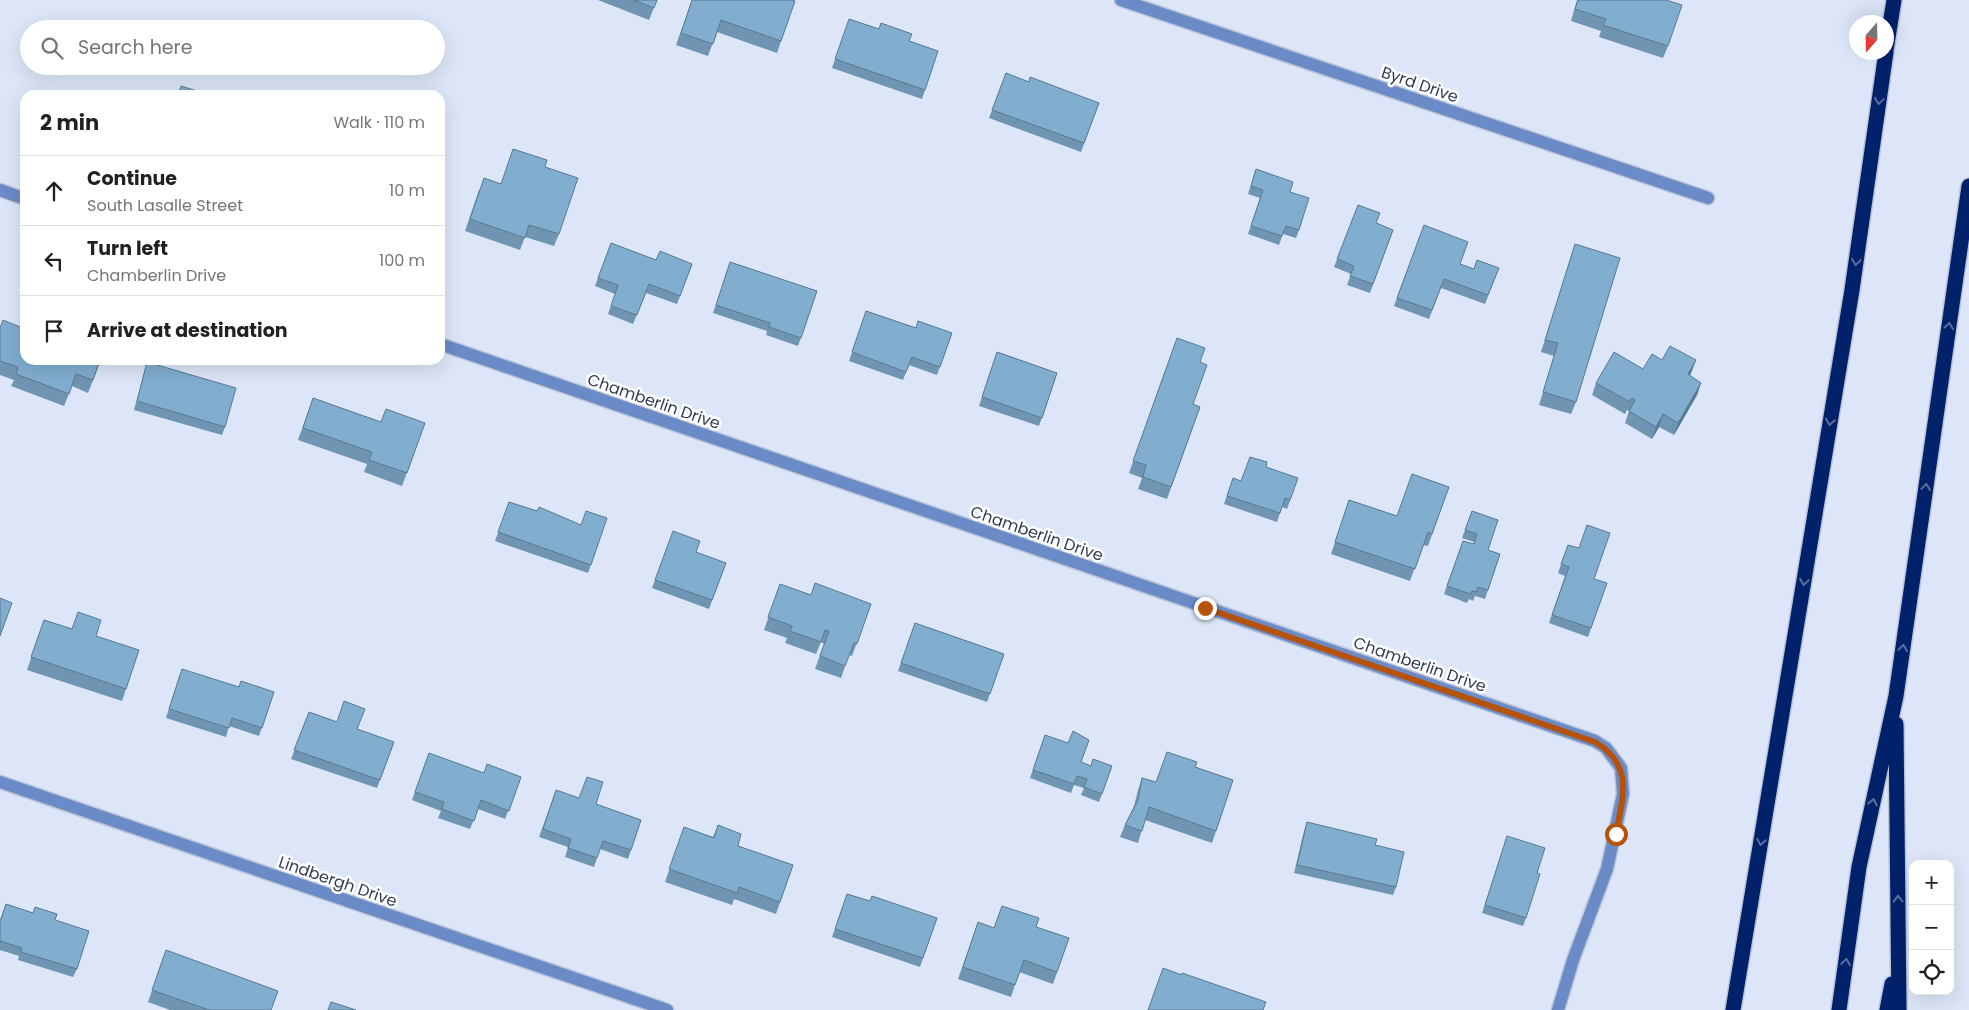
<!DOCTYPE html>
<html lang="en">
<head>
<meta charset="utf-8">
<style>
	body { margin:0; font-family:Poppins,sans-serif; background:#f6f6f6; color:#202124 }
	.controls { position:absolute; right:15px; bottom:15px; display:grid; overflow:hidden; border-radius:10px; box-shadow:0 5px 20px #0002 }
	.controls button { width:45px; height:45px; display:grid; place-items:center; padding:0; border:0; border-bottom:1px solid #e0e0e0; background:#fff; color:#202124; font:25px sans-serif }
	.compass { position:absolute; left:1849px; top:15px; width:45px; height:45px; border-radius:50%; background:#fff; box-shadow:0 5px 20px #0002; rotate:200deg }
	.stop { position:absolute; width:15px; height:15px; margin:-11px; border:4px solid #b45309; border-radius:50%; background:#fff }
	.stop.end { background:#b45309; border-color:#fff; box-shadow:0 1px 5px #0008 }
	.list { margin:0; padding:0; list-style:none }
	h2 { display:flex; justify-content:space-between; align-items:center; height:65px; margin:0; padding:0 20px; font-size:21px }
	h2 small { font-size:16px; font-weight:400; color:#757577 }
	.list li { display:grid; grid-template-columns:32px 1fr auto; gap:15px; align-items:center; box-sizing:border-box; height:70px; padding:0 20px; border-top:1px solid #e0e0e0 }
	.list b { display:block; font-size:19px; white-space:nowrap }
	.list p { margin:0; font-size:16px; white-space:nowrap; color:#757577 }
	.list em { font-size:16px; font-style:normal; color:#757577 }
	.icon { flex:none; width:28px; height:28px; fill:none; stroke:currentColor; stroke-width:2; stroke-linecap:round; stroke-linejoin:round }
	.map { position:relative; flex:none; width:1969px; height:1010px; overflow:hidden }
	.search { position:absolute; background:#fff; box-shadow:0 5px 20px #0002; left:20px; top:20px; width:425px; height:55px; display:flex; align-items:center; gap:12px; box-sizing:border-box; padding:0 18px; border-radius:28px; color:#757577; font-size:19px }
	.panel { position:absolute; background:#fff; box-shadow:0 5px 20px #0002; left:20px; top:90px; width:425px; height:275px; border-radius:15px }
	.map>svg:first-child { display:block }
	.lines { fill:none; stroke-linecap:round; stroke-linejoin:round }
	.minor-casing { stroke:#bac4d6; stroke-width:15 }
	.highway-casing { stroke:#bac4d6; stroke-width:18 }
	.minor { stroke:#6b8bc8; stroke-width:12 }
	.highway { stroke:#02216b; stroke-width:15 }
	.wall { fill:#6f95b2 }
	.shaded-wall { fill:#5a7991 }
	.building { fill:#81adcf; stroke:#5a7991 }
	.oneway { stroke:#5b6f9f }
	.route { stroke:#b45309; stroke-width:6 }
	.labels { text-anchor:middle; stroke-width:5; stroke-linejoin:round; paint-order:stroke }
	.street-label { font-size:16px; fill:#323c4e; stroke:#fff }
</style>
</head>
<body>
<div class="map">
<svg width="1969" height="1010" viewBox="0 0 1969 1010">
	<rect width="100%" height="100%" fill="#dce6f8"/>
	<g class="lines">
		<!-- minor casing -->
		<g class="minor-casing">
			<path id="minor" d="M1121,0l587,198
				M0,190l25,9
				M440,344l1155,397 11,7 15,20 2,26 -16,75 -34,91 -15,50
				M0,782l667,228"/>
		</g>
		<!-- highway casing -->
		<g class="highway-casing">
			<path id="highway" d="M1886,50l8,-50
				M1896,724l3,286
				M1733,1010l119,-720 34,-238
				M1839,1010l20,-143 37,-171 73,-510
				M1887,1010l5,-26"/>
		</g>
		<!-- minor -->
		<use href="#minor" class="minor"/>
		<!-- highway -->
		<use href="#highway" class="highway"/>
	</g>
	<!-- wall -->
	<path class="wall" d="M598,0h59l-8,20z
		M692,0l103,1 -18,52 -60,-21 -9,24 -32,-11z
		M1577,0h89l2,46 -5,12 -64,-21 2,-6 -30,-10z
		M849,19l89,32 -16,48 -90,-31z
		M1006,73l23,9 70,21 -18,49 -92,-34z
		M545,167l14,67 -5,12 -29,-9 -5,13 -55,-19 14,-41 22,-7z
		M1256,169l34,23 9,38 -3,8 -13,-4 -4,11 -31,-11 12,-36 -12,-4z
		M1358,205l19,18 16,7 -23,63 -23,-8 4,-11 -17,-7z
		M1424,225l36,39 14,5 25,-1 -14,36 -44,-16 -12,31 -35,-13z
		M611,243l45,17 36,4 -15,40 -31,-11 -13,31 -25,-10 7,-20 -20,-8z
		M1575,244l1,158 -5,12 -32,-9 15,-49 -13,-4z
		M727,271l90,20 -19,55 -32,-11 1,-4 -54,-18z
		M866,311l50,17 2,-7 34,12 -15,42 -28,-10 -6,15 -54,-19z
		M0,328l101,32 -13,33 -16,-7 -8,20 -53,-20 3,-6 -14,-5z
		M1177,338l23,24 -7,42 7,3 -33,92 -29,-10 4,-11 -13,-5z
		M997,352l60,21 -18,53 -60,-20z
		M1662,360h34l-6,16 11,7 -4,12 -23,40 -15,-8 -7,12 -27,-16 4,-12 -2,-1 -2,4 -33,-19 4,-12 47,-14z
		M147,362l78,65 -3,8 -88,-25z
		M313,398l68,24 44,1 -23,63 -38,-14 3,-8 -69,-24z
		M1266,467l32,11 -11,31 -5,-2 -5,15 -53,-18 9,-26 8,3z
		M1449,487l-21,59 -5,-1 -13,36 -79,-27 18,-54 48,16z
		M509,502l28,9 44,14 26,-7 -19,55 -93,-32z
		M1472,511l16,39 12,4 -15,45 -10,-3 -2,5 -4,-2 -2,4 -23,-9 19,-53 10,3 1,-2 -12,-4z
		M673,531l23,21 30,11 -17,46 -57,-21z
		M1568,545l26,34 13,4 -19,54 -39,-14 16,-47 -7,-3z
		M780,584l31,11 60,9 -19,52 -3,-1 -8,23 -26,-9 9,-25 -3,-2 -5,12 -31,-11 2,-5 -23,-8z
		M44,620l52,16 30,53 -4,12 -95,-31z
		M915,623l89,31 -17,48 -89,-31z
		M179,677l95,15 -15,44 -30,-10 -3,11 -60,-19z
		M309,712l85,30 -17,46 -86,-29z
		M1045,735l23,8 13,19 10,4 2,-7 19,7 -13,36 -18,-7 3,-7 -10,-3 -3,8 -41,-15z
		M429,753l55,20 37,4 -16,42 -27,-10 -8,20 -32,-11 3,-7 -29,-11z
		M1195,767l38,13 -21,63 -67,-23 -7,23 -18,-6 5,-12 9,-19 4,-16 4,-12 14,4z
		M556,790l85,30 -13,39 -28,-10 -6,18 -29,-10 3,-10 -29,-10z
		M1307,822l68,23 21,42 -3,8 -99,-22 10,-42z
		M718,825l20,21 55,19 -17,49 -42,-15 -2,6 -67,-23 19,-55 29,10z
		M1507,836l30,37 -11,45 -3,8 -41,-13z
		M847,894l23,7 67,17 -17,49 -88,-30z
		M6,904l49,16 22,49 -4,8 -55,-17 1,-4 -19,-6v-30z
		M978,922l16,6 42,-1 33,11 -16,46 -34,-12 -8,25 -53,-18z
		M166,950l105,60h-101l-22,-8z"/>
	<!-- shaded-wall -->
	<path class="shaded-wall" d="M1696,360l-5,13 -8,14 5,-13z
		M1701,383l-4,12 -23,40 4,-12z
		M1663,414l-4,13 -7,12 4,-12z"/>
	<!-- building -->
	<path class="building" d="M634,0h23l-3,8z
		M692,0h100l3,1 -14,40 -60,-21 -8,24 -32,-11z
		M1578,0h88l16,5 -14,41 -65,-21 3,-6 -31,-10z
		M849,19l30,10 2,-6 31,11 -3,7 29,10 -13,39 -90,-31z
		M1006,73l23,9 1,-5 69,26 -15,40 -92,-33z
		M181,86l29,9h-32z
		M513,149l34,11 -2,7 33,11 -19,56 -30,-9 -4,13 -55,-19 14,-41 17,6z
		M1256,169l37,13 -3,10 19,6 -10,32 -13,-4 -4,10 -31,-10 12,-36 -12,-4z
		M1358,205l22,8 -4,10 17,7 -20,54 -23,-8 4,-10 -17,-7z
		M1424,225l44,17 -8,22 14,5 3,-9 22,8 -11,27 -44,-16 -12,31 -35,-12z
		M611,243l45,17 4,-9 32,13 -12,32 -31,-12 -12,31 -26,-9 7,-21 -20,-7z
		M1575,244l45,14 -44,144 -33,-10 15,-49 -13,-3z
		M730,262l87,29 -16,47 -32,-11 1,-4 -54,-18z
		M866,311l50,17 2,-7 34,12 -12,34 -28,-10 -6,15 -54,-20z
		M3,320l22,9v31h75l-7,20 -17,-6 -7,20 -53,-20 2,-7 -18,-6v-33z
		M1177,338l28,10 -5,14 7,3 -14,39 7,3 -29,80 -28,-10 3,-12 -13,-4z
		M1670,346l26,14 -8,14 13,9 -23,40 -15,-9 -7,13 -27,-16 6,-11 -3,-2 -2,4 -34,-19 18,-31 29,17 9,-15 10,6z
		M997,352l60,21 -15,45 -60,-21z
		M147,362l89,26 -11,39 -88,-26z
		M313,398l68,24 5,-13 39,14 -18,50 -38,-13 3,-8 -69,-24z
		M1250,457l17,5 -1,5 32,11 -8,22 -5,-2 -5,15 -53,-17 6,-18 8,3z
		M1412,474l37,13 -17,47 -4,-2 -13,37 -80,-27 14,-42 48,16z
		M509,502l28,9 2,-4 42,18 5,-14 21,7 -16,47 -93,-33z
		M1472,511l26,9 -10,30 12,4 -12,36 -10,-3 -2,5 -4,-1 -2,3 -23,-8 16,-45 11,3 3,-10 -12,-4z
		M1587,525l23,8 -16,46 13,4 -16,45 -39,-13 17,-48 -8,-3 7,-19 11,3z
		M673,531l27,10 -4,11 30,11 -14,37 -57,-20z
		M815,583l56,21 -14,40 -3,-1 -9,23 -25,-10 9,-25 -4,-1 -4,12 -31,-11 2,-5 -24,-9 12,-33 31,11z
		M0,598l12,5 -12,33z
		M78,612l23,8 -5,16 43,14 -13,39 -95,-32 13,-37 28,9z
		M915,623l89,31 -14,40 -89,-31z
		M182,669l57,18 2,-6 33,11 -12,36 -30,-10 -3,10 -60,-19z
		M344,701l21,8 -8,20 37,13 -14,38 -86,-30 15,-38 28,10z
		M1073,731l16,9 -8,22 10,4 2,-7 19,7 -10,28 -18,-7 3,-8 -10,-3 -3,8 -41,-14 12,-35 23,8z
		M1167,752l30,10 -2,5 38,13 -17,51 -67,-24 -7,24 -17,-6 13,-25 4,-22 14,4z
		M429,753l55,20 3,-9 34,13 -12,34 -28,-11 -7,21 -32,-12 2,-7 -29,-10z
		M587,777l16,5 -7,22 45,16 -10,30 -28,-9 -6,17 -29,-10 3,-9 -28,-10 13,-39 23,8z
		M1307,822l70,17 -2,6 29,7 -8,35 -99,-22z
		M718,825l23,9 -3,12 55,19 -13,37 -41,-15 -2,6 -68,-24 15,-42 30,11z
		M1507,836l38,12 -8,25 3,1 -14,44 -41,-13z
		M847,894l23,7 2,-5 65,22 -14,40 -88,-29z
		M6,904l27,9 2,-6 22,7 -2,6 34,11 -12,38 -56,-17 1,-4 -22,-7v-19z
		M1002,906l37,12 -3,9 33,11 -12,34 -33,-12 -9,25 -52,-18 15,-45 16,6z
		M166,950l112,41 -7,19h-62l-57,-20z
		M1163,968l19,7v-2l84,29 -3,8h-115z
		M331,1002l25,8h-28z"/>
	<!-- one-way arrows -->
	<defs><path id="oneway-chevron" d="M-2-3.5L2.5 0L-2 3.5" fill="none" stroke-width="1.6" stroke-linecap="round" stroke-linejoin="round" transform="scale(1.25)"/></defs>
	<g class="oneway">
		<use href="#oneway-chevron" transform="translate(1879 101) rotate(98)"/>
		<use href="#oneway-chevron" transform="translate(1856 262) rotate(98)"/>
		<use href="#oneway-chevron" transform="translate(1949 326) rotate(-82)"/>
		<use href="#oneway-chevron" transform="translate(1830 422) rotate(99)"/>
		<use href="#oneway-chevron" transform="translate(1926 487) rotate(-82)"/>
		<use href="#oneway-chevron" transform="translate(1804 582) rotate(99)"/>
		<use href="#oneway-chevron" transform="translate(1903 648) rotate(-82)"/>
		<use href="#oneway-chevron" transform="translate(1873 802) rotate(-78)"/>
		<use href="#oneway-chevron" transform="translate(1761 842) rotate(99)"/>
		<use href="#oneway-chevron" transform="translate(1898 899) rotate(-91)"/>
		<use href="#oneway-chevron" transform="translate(1846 962) rotate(-82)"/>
	</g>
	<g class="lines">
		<!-- route -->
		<path class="route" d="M1205,608l390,134c39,23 28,54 21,92"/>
	</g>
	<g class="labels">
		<!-- street labels -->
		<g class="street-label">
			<text transform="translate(1420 84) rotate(19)" y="6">Byrd Drive</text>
			<text transform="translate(654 401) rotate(19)" y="6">Chamberlin Drive</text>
			<text transform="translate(1037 533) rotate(19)" y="6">Chamberlin Drive</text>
			<text transform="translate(1420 664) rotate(19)" y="6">Chamberlin Drive</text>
			<text transform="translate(338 881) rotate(19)" y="6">Lindbergh Drive</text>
		</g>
	</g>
</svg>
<div class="controls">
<button>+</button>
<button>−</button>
<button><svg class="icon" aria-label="locate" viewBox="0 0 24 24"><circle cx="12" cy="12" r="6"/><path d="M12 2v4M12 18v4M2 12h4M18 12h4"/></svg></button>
</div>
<svg class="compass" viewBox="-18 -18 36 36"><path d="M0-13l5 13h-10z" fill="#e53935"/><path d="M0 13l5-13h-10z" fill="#757577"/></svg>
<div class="stop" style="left:1616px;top:834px"></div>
<div class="stop end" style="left:1205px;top:608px"></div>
<div class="search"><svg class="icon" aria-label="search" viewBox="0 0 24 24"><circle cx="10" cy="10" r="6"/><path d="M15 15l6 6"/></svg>Search here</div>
<section class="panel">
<h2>2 min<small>Walk · 110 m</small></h2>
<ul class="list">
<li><svg class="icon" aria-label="ahead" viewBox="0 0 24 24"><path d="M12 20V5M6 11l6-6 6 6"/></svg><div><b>Continue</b><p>South Lasalle Street</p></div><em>10 m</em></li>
<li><svg class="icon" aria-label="left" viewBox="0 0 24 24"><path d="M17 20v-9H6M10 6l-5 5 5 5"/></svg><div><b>Turn left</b><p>Chamberlin Drive</p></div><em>100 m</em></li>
<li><svg class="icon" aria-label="arrive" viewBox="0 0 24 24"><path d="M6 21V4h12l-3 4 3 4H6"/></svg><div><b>Arrive at destination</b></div></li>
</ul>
</section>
</div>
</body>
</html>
